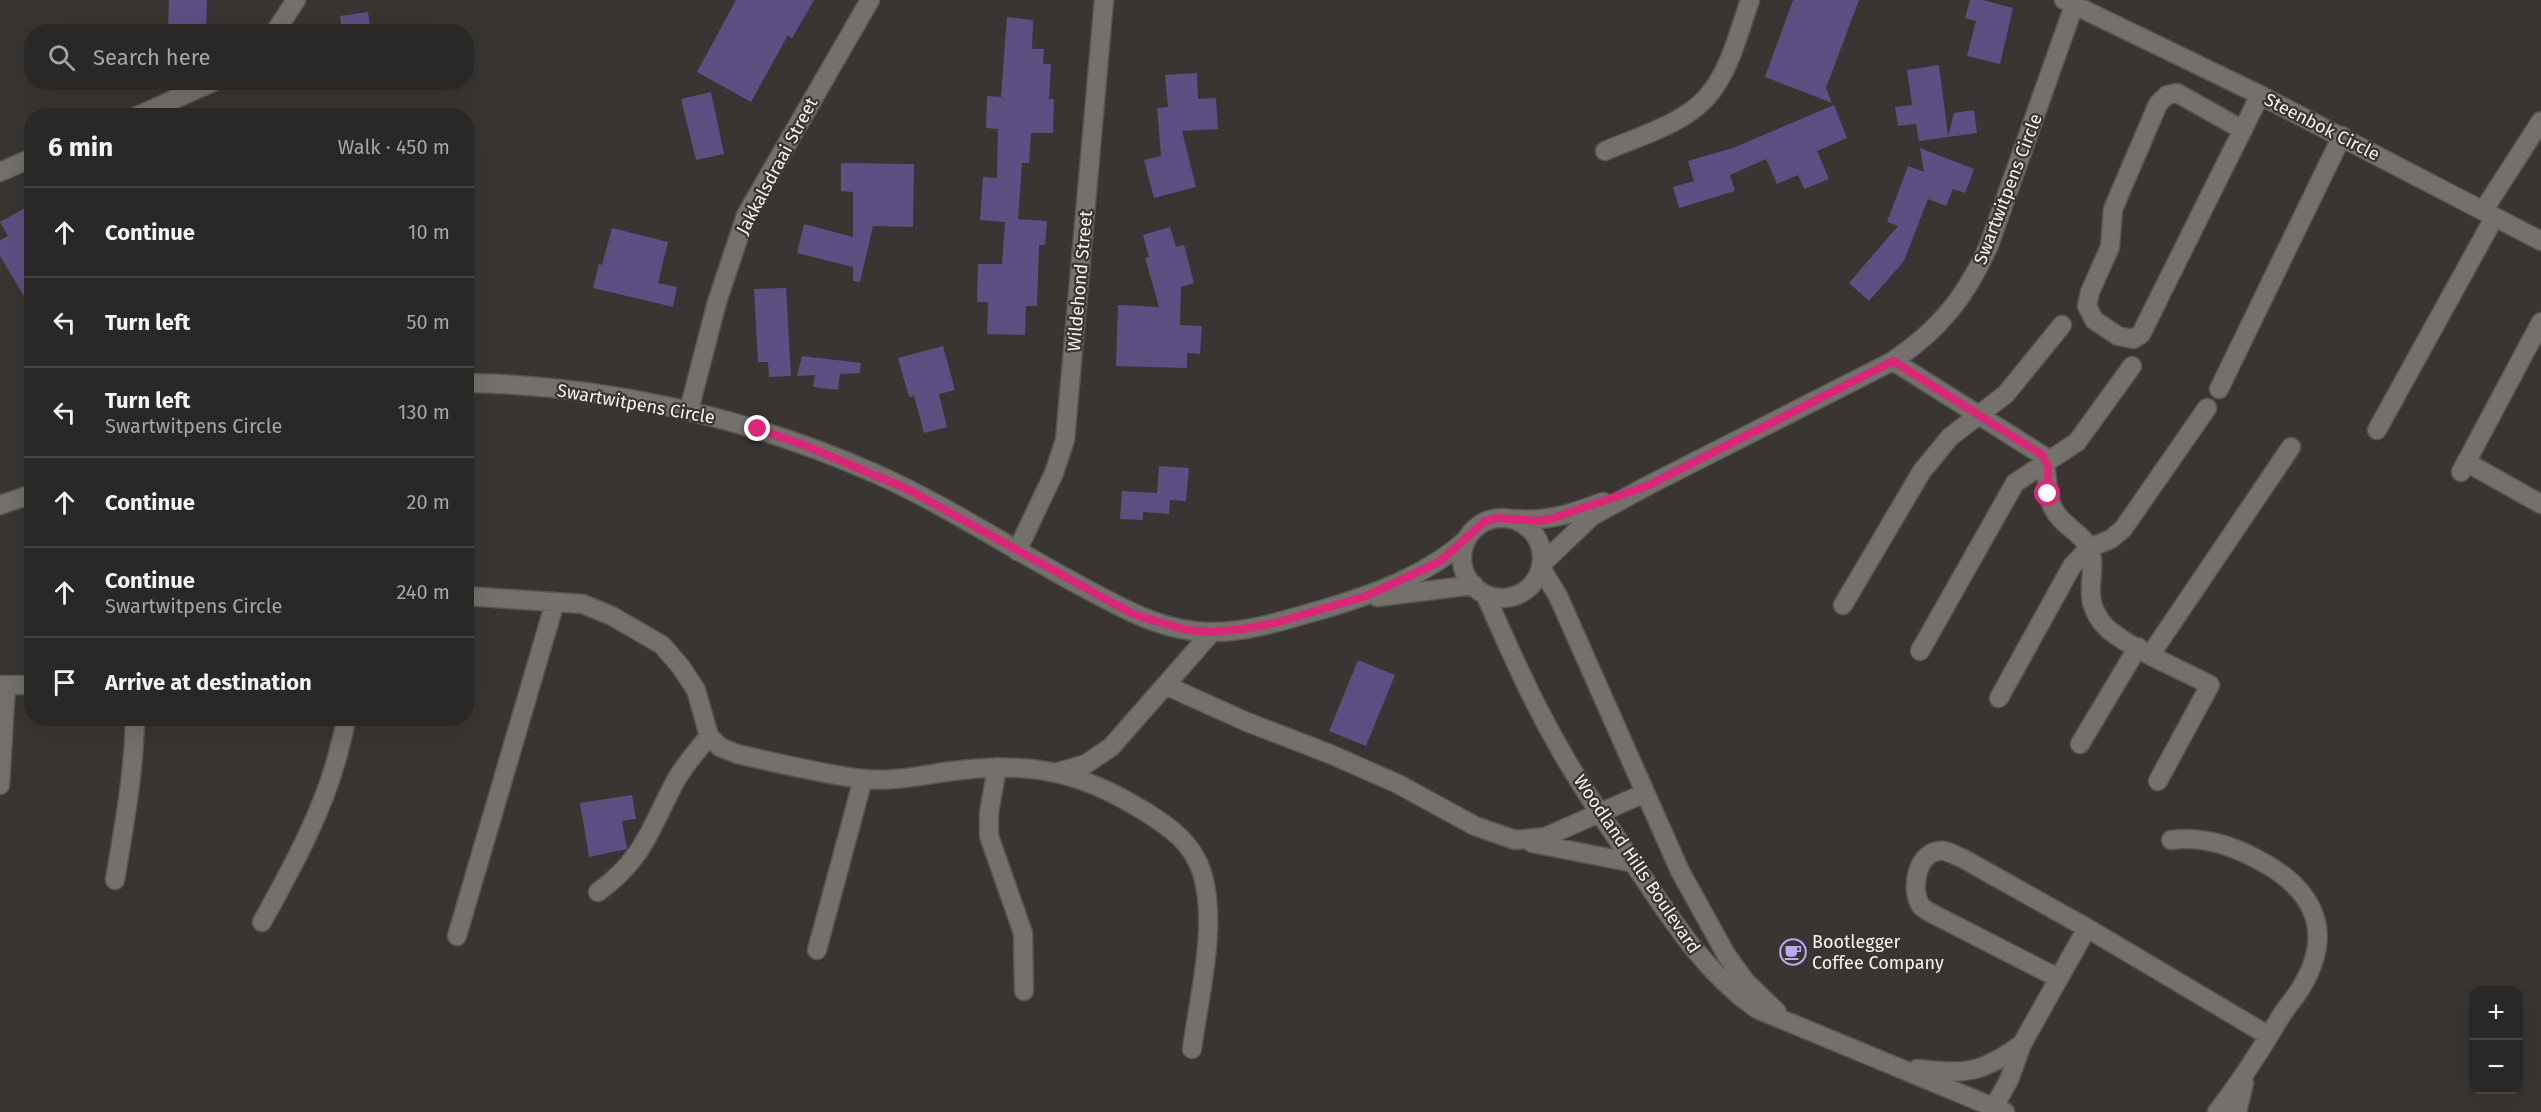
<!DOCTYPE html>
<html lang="en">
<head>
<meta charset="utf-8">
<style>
	body { margin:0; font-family:"Fira Sans",sans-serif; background:#32302e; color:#f1f3f6 }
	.controls { position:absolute; right:18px; bottom:18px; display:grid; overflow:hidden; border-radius:12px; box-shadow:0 6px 24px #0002 }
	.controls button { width:54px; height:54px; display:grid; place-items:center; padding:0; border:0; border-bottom:2px solid #464443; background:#2a2826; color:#f1f3f6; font:30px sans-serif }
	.stop { position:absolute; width:18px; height:18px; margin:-14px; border:4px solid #db2777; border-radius:50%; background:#fff }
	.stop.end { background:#db2777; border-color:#fff; box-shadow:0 2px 6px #0008 }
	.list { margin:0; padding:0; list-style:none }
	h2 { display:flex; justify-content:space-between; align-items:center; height:78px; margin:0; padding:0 24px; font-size:26px }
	h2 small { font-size:20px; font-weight:400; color:#a5a6a7 }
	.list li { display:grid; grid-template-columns:39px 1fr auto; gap:18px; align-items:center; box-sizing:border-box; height:90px; padding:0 24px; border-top:2px solid #464443 }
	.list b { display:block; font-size:22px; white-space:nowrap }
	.list p { margin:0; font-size:20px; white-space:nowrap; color:#a5a6a7 }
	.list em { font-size:20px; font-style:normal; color:#a5a6a7 }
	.icon { flex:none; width:33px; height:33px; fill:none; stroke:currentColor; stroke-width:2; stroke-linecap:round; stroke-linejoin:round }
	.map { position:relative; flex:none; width:2541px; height:1112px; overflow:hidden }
	.search { position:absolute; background:#2a2826; box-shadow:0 6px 24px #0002; left:24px; top:24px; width:450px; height:66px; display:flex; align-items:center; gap:15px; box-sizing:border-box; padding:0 21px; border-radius:24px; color:#a5a6a7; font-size:22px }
	.panel { position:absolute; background:#2a2826; box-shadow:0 6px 24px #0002; left:24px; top:108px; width:450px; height:618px; border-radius:24px }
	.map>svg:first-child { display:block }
	.building { fill:#5e4f83 }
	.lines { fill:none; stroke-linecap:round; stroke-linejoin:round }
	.minor-casing { stroke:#575451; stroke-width:21 }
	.minor { stroke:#74706c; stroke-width:18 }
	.route { stroke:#db2777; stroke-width:8 }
	.labels { text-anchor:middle; stroke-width:4.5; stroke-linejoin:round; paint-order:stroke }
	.street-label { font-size:18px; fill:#f6f4f2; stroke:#383532 }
	.poi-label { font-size:18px; fill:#f6f4f2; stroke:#383532; text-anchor:start }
</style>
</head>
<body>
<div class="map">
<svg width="2541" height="1112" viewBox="0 0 2541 1112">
	<rect width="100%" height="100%" fill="#383532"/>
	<!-- building -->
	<path class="building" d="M169,0h38l-1,32h-38z
		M736,0h78l-22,38 -4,-3 -37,67 -54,-30z
		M1793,0h66l-33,88 6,15 -67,-26z
		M1970,0h13l30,8 -13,56 -33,-8 9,-35 -11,-3z
		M368,12l3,20h-29l-2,-16z
		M1007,17l26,3 -1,29h12l-1,15h8l-2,35h5l-1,34h-22l-2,30h-7l-4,56 29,2 -2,24h-6l-2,61h-11l-1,29 -38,-1 1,-32h-11l1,-38h24l3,-42 -25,-2 3,-43 14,1 1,-49 -12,-1 1,-32 14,1z
		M1939,65l9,71 6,-23 20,-3 3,23 -58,8 -3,-17 -18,2 -3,-19 17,-2 -5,-35z
		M1197,73l1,26 18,-1 2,31 -36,2 14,56 -42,11 -10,-38 17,-4 -4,-48 11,-1 -3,-32z
		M711,92l13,62 -28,6 -15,-61z
		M1834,105l13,33 -30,13 12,28 -25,10 -6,-14 -21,9 -11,-25 -36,16 5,16 -56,17 -6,-21 21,-6 -6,-20 45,-13z
		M1920,148l54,21 -9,24 -12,-4 -7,17 -18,-7 -24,62 -35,40 -20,-18 49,-57 -11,-4 21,-56 16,6z
		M841,163l73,1 -1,63 -40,-1 -13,56 -7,-1v-14l-56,-14 7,-29 49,13v-45l-12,-1z
		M32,204v106l-32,-54v-16l8,-4 -8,-14z
		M1170,227l6,20 8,-2 10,38 -13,4 -1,38 22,1 -2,28 -13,-1v15l-71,-2 2,-61 41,2 -14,-49 4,-1 -6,-22z
		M612,228l56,14 -10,41 19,4 -4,20 -80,-19 6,-24 3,1z
		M786,288l5,88 -22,1 -1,-15h-10l-4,-73z
		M943,346l12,44 -16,4 8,33 -23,6 -10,-37 -5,1 -11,-39z
		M802,356l59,7 -1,10 -20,1 -2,16 -25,-3 2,-12 -18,1z
		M1159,466l30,2 -3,33 -16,-1 -1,14 -26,-2v8l-23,-1 2,-28 35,2z
		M1358,660l37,15 -29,71 -37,-15z
		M632,795l4,24 -14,2 5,28 -38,8 -9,-54z"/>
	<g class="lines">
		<!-- minor casing -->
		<g class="minor-casing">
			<path id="minor" d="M2064,0l196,95 281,146
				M275,32l21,-32
				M137,116l76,-34
				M2243,130l-66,-37 -10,2 -9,9 -45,105 -3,38 -20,45 -3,14 7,14 24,16 15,3 8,-5 119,-239
				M1605,151c34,-15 77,-26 102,-54 23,-26 32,-66 43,-97
				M0,172l32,-14
				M2483,211l58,-90
				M1893,361l149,94c8,17 2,36 11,53 8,18 33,26 38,45 4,16 -3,33 1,50 3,10 9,20 17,27 26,21 71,39 101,55l-52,96
				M466,383c140,2 280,34 408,90 68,30 130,71 194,106 45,24 92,54 145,53 38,0 75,-13 111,-23 51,-15 103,-34 143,-70
				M2219,389l123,-253
				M689,410l28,-108 29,-87 124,-215
				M2377,430l117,-212
				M2466,462l75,42
				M2461,472l80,-150
				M0,505l32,-11
				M1462 558a40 40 0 1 1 80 0a40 40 0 1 1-80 0Z
				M1516,519c32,3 57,-6 87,-17
				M1017,551l37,-78 11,-33 39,-440
				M1542,564l50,-48 55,-30 246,-125c47,-32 73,-64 96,-116l87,-245
				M1541,568l17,28 122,275 47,85 18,25 32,31
				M1485,594c23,52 46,105 75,155 22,40 49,77 74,115 36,53 69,107 123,145l248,103
				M466,596l117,8 29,12 50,29 19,22 15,23 13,46 11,11 17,7c41,9 84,20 126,25 30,3 60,-4 90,-8 75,-10 127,0 191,40 26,16 49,32 58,62 16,51 -3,123 -10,176
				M1377,597l97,-12
				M1843,605l79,-134 28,-34 56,-43 56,-69
				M1920,651l95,-168 62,-41 55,-76
				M2151,654l140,-207
				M0,685h32
				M1167,686l80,36 83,32 68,30 77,42 40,14 30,-3 100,-44
				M1999,698l73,-132 17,-18 22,-9 12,-10 84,-121
				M2080,744l58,-97
				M997,767l-8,46v23l34,97 1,58
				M1058,772l28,-8 25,-17 101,-115
				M0,785l6,-99
				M2171,840c34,-5 66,7 95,24 50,29 67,70 36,122 -6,11 -15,20 -21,30 -20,34 -40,65 -64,96
				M1532,843l102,20
				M115,880c9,-54 19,-107 20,-162
				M598,892c47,-34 52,-64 78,-112 9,-16 22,-30 33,-44
				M262,922c30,-54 62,-112 77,-172 2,-10 7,-21 6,-32
				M457,936l98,-334
				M817,950l46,-171
				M2058,978l-125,-64c-4,-2 -9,-5 -12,-8 -12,-18 -3,-58 23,-55 6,1 12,5 18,7l125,70 182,108
				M1917,1069c49,6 65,4 105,-25
				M1994,1107l15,-27 13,-36 65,-116
				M2237,1112l7,-29"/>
		</g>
		<!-- minor -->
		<use href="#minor" class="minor"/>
	</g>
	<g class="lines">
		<!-- route -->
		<path class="route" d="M758,429l43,15 106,45 200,111 28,15 51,15 26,2 31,-3 32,-6 91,-27 73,-34 46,-41 12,-3 41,3 12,-2 97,-33 246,-125 149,94 6,12v27"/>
	</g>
	<!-- icons -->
	<defs>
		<g id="cafe-ring" transform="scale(1.35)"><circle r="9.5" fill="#383532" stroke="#bda9f5" stroke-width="1.5"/><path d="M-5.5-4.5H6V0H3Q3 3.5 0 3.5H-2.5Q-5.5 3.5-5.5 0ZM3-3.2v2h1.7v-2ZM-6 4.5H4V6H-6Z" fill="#bda9f5"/></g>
	</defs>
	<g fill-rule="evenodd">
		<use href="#cafe-ring" x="1793" y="952"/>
	</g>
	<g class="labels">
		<!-- street labels -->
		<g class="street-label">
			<text transform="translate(2322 127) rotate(27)" y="6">Steenbok Circle</text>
			<text transform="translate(777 166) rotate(-62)" y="6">Jakkalsdraai Street</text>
			<text transform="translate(2008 189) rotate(-69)" y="6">Swartwitpens Circle</text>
			<text transform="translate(1080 281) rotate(-85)" y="6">Wildehond Street</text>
			<text transform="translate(636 404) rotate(10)" y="6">Swartwitpens Circle</text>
			<text transform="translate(1637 864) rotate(56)" y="6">Woodland Hills Boulevard</text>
		</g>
		<!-- poi labels -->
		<g class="poi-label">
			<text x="1812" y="948">Bootlegger<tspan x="1812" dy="21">Coffee Company</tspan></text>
		</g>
	</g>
</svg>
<div class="controls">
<button>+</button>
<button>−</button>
</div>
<div class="stop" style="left:2048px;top:494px"></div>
<div class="stop end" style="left:758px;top:429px"></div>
<div class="search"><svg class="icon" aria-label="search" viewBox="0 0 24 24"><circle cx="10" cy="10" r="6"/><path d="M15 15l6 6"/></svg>Search here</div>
<section class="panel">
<h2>6 min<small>Walk · 450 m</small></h2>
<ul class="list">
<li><svg class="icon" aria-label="ahead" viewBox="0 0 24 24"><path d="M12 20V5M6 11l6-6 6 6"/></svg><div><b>Continue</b></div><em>10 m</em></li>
<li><svg class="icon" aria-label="left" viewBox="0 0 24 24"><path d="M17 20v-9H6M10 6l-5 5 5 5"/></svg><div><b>Turn left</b></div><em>50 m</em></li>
<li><svg class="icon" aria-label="left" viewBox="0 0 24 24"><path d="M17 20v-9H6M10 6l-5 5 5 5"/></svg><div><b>Turn left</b><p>Swartwitpens Circle</p></div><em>130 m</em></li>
<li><svg class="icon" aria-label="ahead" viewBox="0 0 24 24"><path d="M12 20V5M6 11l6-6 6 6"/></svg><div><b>Continue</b></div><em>20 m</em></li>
<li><svg class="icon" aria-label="ahead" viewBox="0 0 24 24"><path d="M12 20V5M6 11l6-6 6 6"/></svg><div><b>Continue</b><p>Swartwitpens Circle</p></div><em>240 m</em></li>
<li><svg class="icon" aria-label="arrive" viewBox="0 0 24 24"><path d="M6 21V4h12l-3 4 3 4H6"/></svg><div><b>Arrive at destination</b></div></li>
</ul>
</section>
</div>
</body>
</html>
